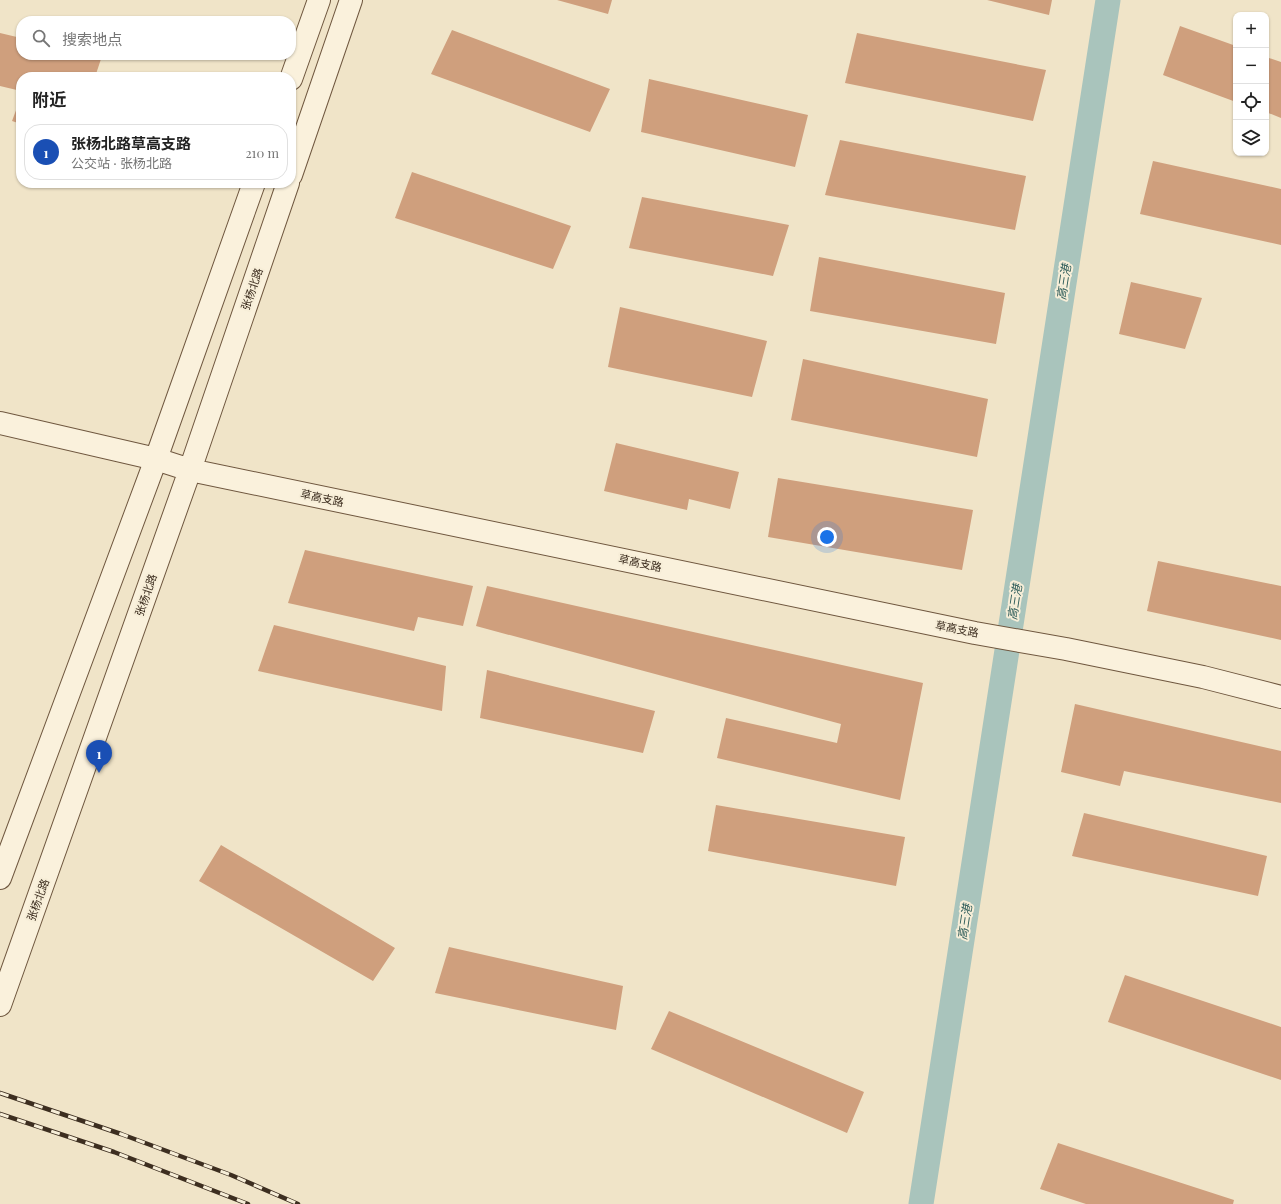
<!DOCTYPE html>
<html lang="zh">
<head>
<meta charset="utf-8">
<style>
	body { margin:0; font-family:"Playfair Display","Noto Sans SC",serif; background:#f2f2f2; color:#222 }
	.controls { position:absolute; right:12px; top:12px; display:grid; overflow:hidden; border-radius:8px; box-shadow:0 1px 3px #0004 }
	.controls button { width:36px; height:36px; display:grid; place-items:center; padding:0; border:0; border-bottom:1px solid #e0e0e0; background:#fff; color:#222; font:20px sans-serif }
	.you { position:absolute; left:827px; top:537px; width:14px; height:14px; margin:-10px; border:3px solid #fff; border-radius:50%; background:#1a73e8; box-shadow:0 0 0 6px #1a73e833 }
	.badge { display:grid; place-items:center; width:26px; height:26px; border-radius:50%; background:#0f766e; color:#fff; font-size:13px; font-weight:700 }
	.pin { position:absolute; translate:-50% -33px; filter:drop-shadow(0 1px 2px #0008) }
	.pin::after { content:''; position:absolute; top:21px; width:14px; height:12px; background:inherit; clip-path:polygon(0 0,100% 0,50% 100%) }
	.list { margin:0; padding:0; list-style:none }
	h2 { display:flex; justify-content:space-between; align-items:center; height:52px; margin:0; padding:0 16px; font-size:17px }
	h2 small { font-size:13px; font-weight:400; color:#767676 }
	.list li { display:grid; grid-template-columns:26px 1fr auto; gap:12px; align-items:center; box-sizing:border-box; height:56px; margin:0 8px 8px; padding:0 8px; border:1px solid #e0e0e0; border-radius:16px }
	.list b { display:block; font-size:15px; white-space:nowrap }
	.list p { margin:0; font-size:13px; white-space:nowrap; color:#767676 }
	.list em { font-size:13px; font-style:normal; color:#767676 }
	.icon { flex:none; width:22px; height:22px; fill:none; stroke:currentColor; stroke-width:2; stroke-linecap:round; stroke-linejoin:round }
	.map { position:relative; flex:none; width:1281px; height:1204px; overflow:hidden }
	.search { position:absolute; background:#fff; box-shadow:0 1px 3px #0004; left:16px; top:16px; width:280px; height:44px; display:flex; align-items:center; gap:10px; box-sizing:border-box; padding:0 14px; border-radius:16px; color:#767676; font-size:15px }
	.panel { position:absolute; background:#fff; box-shadow:0 1px 3px #0004; left:16px; top:72px; width:280px; height:116px; border-radius:16px }
	.map>svg:first-child { display:block }
	.lines { fill:none; stroke-linecap:round; stroke-linejoin:round }
	.canal { stroke:#a9c4bc; stroke-width:25 }
	.building { fill:#cf9f7d }
	.secondary-casing { stroke:#6f573f; stroke-width:24 }
	.secondary { stroke:#faf1dc; stroke-width:22 }
	.rail-casing { stroke:#3d2e20; stroke-width:4.5 }
	.rail { stroke:#f7eed8; stroke-width:3; stroke-dasharray:9; stroke-linecap:butt }
	.labels { text-anchor:middle; stroke-width:4; stroke-linejoin:round; paint-order:stroke }
	.street-label { font-size:11px; fill:#3d2e20; stroke:#f7eed8 }
	.water-label { font-size:12px; font-style:italic; fill:#2f5d5a; stroke:#f7eed8 }
</style>
</head>
<body>
<div class="map">
<svg width="1281" height="1204" viewBox="0 0 1281 1204">
	<rect width="100%" height="100%" fill="#f0e4c8"/>
	<g class="lines">
		<!-- canal -->
		<path class="canal" d="M921,1204l187,-1204"/>
	</g>
	<!-- building -->
	<path class="building" d="M557,0h55l-4,14z
		M987,0h65l-3,15z
		M1180,26l56,20v56l-73,-27z
		M452,30l158,59 -20,43 -159,-58z
		M0,33l21,5v17h65l15,4 -6,18h-74v14l-21,-5z
		M857,33l189,37 -13,51 -188,-38z
		M1266,57l15,5v56l-15,-6z
		M649,79l159,36 -13,52 -154,-35z
		M21,97v27l-9,-3z
		M840,140l186,36 -11,54 -190,-35z
		M1153,161l128,28v56l-141,-31z
		M412,172l159,54 -18,43 -158,-51z
		M642,197l147,28 -16,51 -144,-28z
		M819,257l186,36 -9,51 -186,-33z
		M1131,282l71,16 -17,51 -66,-15z
		M620,307l147,34 -15,56 -144,-30z
		M803,359l185,40 -11,58 -186,-37z
		M616,443l123,29 -9,37 -41,-10 -2,11 -83,-19z
		M778,478l195,32 -11,60 -194,-33z
		M305,550l168,36 -10,40 -45,-9 -4,14 -126,-28z
		M1158,561l123,25v54l-134,-29z
		M487,586l436,97 -23,117 -183,-42 9,-40 111,25 4,-19 -365,-98z
		M274,625l172,41 -4,45 -184,-40z
		M487,670l168,41 -12,42 -163,-35z
		M1075,704l206,47v52l-157,-32 -4,15 -59,-14z
		M716,805l189,32 -9,49 -188,-35z
		M1084,813l183,43 -9,40 -186,-40z
		M221,845l174,103 -22,33 -174,-100z
		M449,947l174,39 -7,44 -181,-37z
		M1125,975l156,52v53l-173,-58z
		M669,1011l195,81 -17,41 -196,-84z
		M1058,1143l176,57 -1,4h-147l-46,-15z"/>
	<g class="lines">
		<!-- secondary casing -->
		<g class="secondary-casing">
			<path id="secondary" d="M291,79l28,-79
				M291,175l60,-175
				M0,423l156,36 34,11 785,163 91,16 137,28 78,20
				M0,878l156,-419 98,-276
				M0,1005l190,-535 98,-287"/>
		</g>
		<!-- secondary -->
		<use href="#secondary" class="secondary"/>
		<!-- rail casing -->
		<g class="rail-casing">
			<path id="rail" d="M0,1093l121,41 110,41 67,29
				M0,1114l114,38 134,52"/>
		</g>
		<!-- rail -->
		<use href="#rail" class="rail"/>
	</g>
	<g class="labels">
		<!-- street labels -->
		<g class="street-label">
			<text transform="translate(252 289) rotate(-71)" y="4">张杨北路</text>
			<text transform="translate(322 498) rotate(12)" y="4">草高支路</text>
			<text transform="translate(640 563) rotate(12)" y="4">草高支路</text>
			<text transform="translate(146 595) rotate(-71)" y="4">张杨北路</text>
			<text transform="translate(957 629) rotate(11)" y="4">草高支路</text>
			<text transform="translate(38 900) rotate(-70)" y="4">张杨北路</text>
		</g>
		<!-- water labels -->
		<g class="water-label">
			<text transform="translate(1064 282) rotate(-81)" y="4">高三港</text>
			<text transform="translate(1015 602) rotate(-81)" y="4">高三港</text>
			<text transform="translate(965 922) rotate(-81)" y="4">高三港</text>
		</g>
	</g>
</svg>
<div class="controls">
<button>+</button>
<button>−</button>
<button><svg class="icon" aria-label="locate" viewBox="0 0 24 24"><circle cx="12" cy="12" r="6"/><path d="M12 2v4M12 18v4M2 12h4M18 12h4"/></svg></button>
<button><svg class="icon" aria-label="layers" viewBox="0 0 24 24"><path d="M12 4l9 5-9 5-9-5zM3 14l9 5 9-5"/></svg></button>
</div>
<div class="you"></div>
<div class="pin badge" style="left:99px;top:773px;background:#1a4fb4">1</div>
<div class="search"><svg class="icon" aria-label="search" viewBox="0 0 24 24"><circle cx="10" cy="10" r="6"/><path d="M15 15l6 6"/></svg>搜索地点</div>
<section class="panel">
<h2>附近<small></small></h2>
<ul class="list">
<li><span class="badge" style="background:#1a4fb4">1</span><div><b>张杨北路草高支路</b><p>公交站 · 张杨北路</p></div><em>210 m</em></li>
</ul>
</section>
</div>
</body>
</html>
